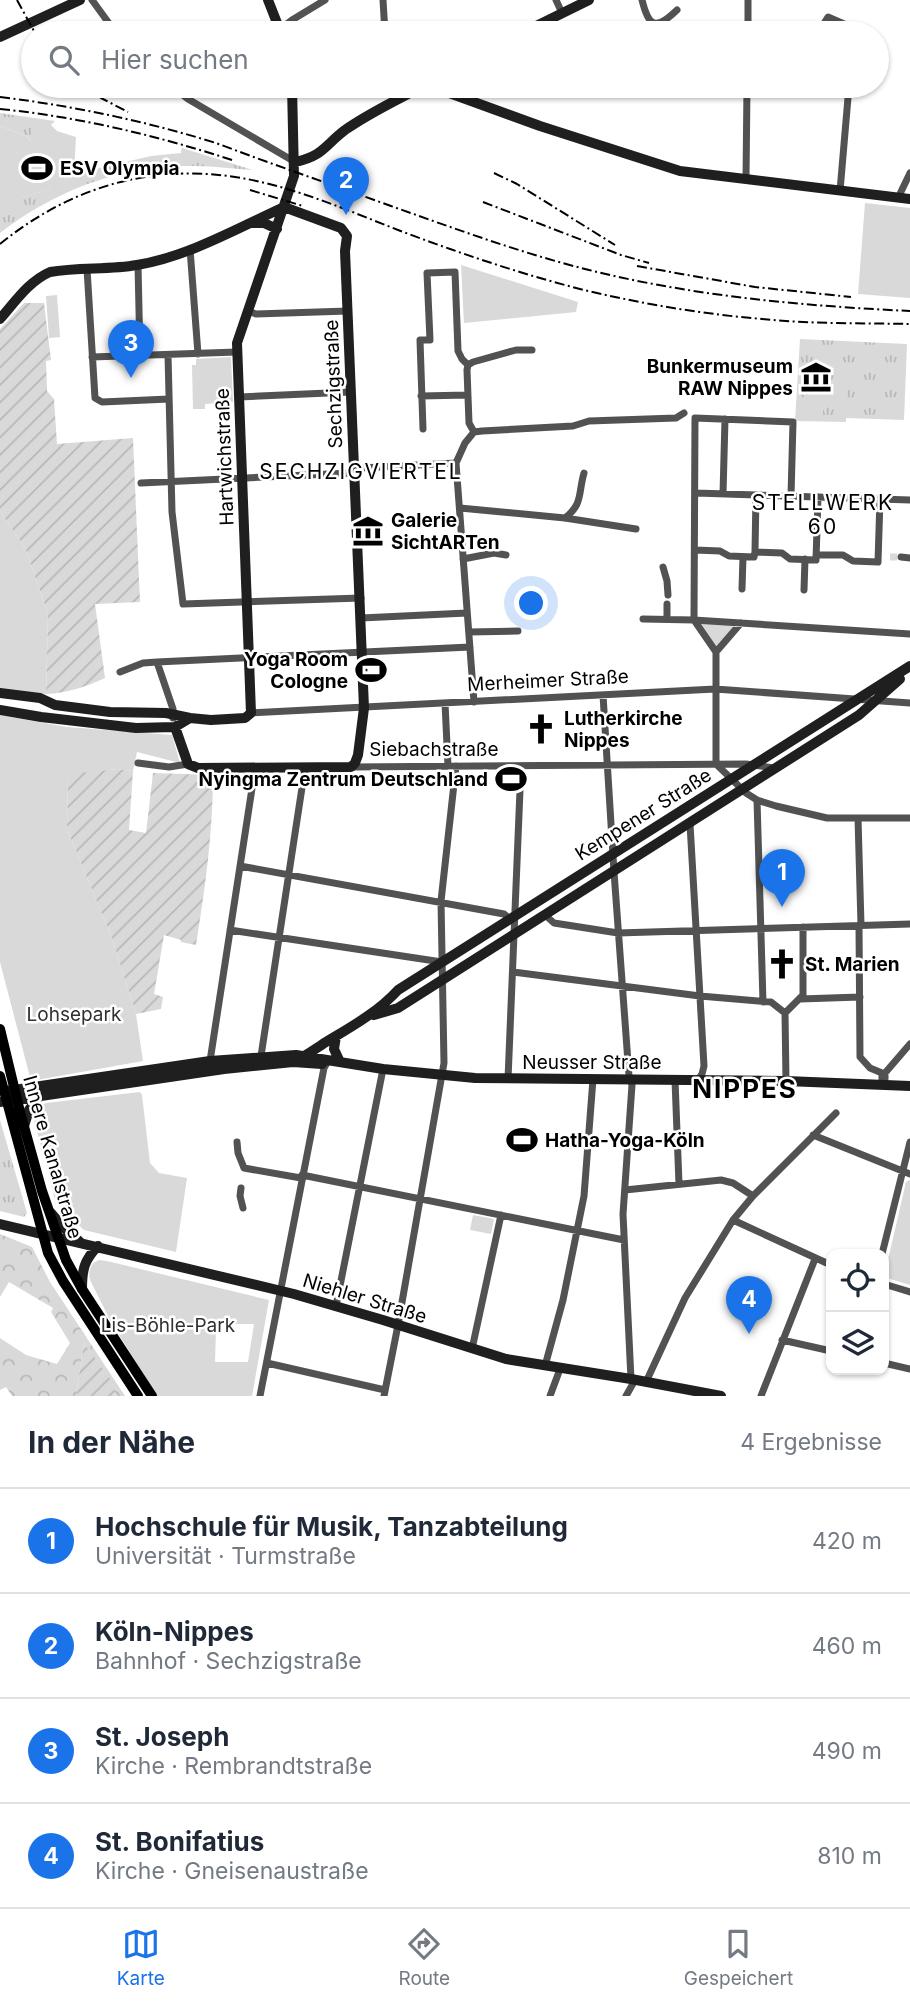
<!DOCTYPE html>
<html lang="de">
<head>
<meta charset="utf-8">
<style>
	body { margin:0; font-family:Inter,sans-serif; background:#f6f6f7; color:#1f2937 }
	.controls { position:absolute; right:21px; bottom:21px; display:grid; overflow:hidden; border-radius:14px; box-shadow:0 2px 5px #0004 }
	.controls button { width:63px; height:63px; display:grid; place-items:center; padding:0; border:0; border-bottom:2px solid #e0e1e3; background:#fff; color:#1f2937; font:35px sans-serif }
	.you { position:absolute; left:532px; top:604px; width:24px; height:24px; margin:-18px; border:5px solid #fff; border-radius:50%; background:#1a73e8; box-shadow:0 0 0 10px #1a73e833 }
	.badge { display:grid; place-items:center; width:46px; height:46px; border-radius:50%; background:#1a73e8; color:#fff; font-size:23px; font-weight:700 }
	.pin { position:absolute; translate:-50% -58px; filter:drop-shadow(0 2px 4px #0008) }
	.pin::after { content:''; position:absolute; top:37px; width:24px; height:21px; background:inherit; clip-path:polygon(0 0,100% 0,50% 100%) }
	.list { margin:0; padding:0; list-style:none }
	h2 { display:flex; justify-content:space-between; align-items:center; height:91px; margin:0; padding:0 28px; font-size:30px }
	h2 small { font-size:23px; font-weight:400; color:#747a83 }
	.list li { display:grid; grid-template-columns:46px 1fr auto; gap:21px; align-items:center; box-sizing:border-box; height:105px; padding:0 28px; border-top:2px solid #e0e1e3 }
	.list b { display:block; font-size:26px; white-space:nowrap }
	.list p { margin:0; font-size:23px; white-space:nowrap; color:#747a83 }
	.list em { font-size:23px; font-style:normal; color:#747a83 }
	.icon { flex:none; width:38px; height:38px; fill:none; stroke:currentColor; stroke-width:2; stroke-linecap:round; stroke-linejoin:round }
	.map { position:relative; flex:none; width:910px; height:1396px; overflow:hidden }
	.search { position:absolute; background:#fff; box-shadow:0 2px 5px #0004; left:21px; right:21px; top:21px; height:77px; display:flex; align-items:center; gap:18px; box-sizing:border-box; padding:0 24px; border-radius:38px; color:#747a83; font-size:26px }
	.sheet { height:511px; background:#fff }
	nav { display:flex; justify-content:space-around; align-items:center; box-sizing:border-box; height:98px; border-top:2px solid #e0e1e3; background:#fff; font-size:19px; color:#747a83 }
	nav a { display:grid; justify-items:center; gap:4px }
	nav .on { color:#1a73e8 }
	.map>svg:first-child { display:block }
	.grass { fill:url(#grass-tufts) }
	.forest { fill:url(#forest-crowns) }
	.park { fill:#d9d9d9; fill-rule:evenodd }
	.garden { fill:url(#garden-furrows) }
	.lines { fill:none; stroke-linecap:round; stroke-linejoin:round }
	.street-tunnel { stroke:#d9d9d9; stroke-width:7; stroke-dasharray:7 3.5; stroke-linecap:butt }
	.street { stroke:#525252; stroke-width:7 }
	.secondary { stroke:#1f1f1f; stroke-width:10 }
	.primary { stroke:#000; stroke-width:10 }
	.rail { stroke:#000; stroke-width:2; stroke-dasharray:10 3.5 2 3.5; stroke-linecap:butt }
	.labels { text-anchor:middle; stroke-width:5; stroke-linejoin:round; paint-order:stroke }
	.poi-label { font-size:19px; font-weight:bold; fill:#000; stroke:#fff; text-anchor:start }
	.street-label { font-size:19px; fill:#000; stroke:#fff }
	.park-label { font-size:19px; fill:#303030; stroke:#fff }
	.neighbourhood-label { font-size:21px; letter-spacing:2px; fill:#000; stroke:#fff }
	.district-label { font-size:26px; font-weight:bold; letter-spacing:2px; fill:#000; stroke:#fff }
</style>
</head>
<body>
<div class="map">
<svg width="910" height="1396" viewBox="0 0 910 1396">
	<defs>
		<pattern id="grass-tufts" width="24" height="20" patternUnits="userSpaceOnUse" patternTransform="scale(1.75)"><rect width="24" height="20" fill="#d9d9d9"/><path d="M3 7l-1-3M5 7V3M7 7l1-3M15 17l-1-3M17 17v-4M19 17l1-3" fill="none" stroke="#b8b8b8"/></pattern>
		<pattern id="forest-crowns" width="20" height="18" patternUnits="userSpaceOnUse" patternTransform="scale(1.75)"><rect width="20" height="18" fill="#d9d9d9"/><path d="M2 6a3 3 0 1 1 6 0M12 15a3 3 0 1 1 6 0" fill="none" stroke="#b8b8b8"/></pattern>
		<pattern id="garden-furrows" width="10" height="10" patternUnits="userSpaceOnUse" patternTransform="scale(1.75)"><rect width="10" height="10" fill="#d9d9d9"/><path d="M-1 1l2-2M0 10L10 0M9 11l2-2" fill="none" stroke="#b8b8b8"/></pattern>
	</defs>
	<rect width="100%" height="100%" fill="#fff"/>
	<!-- grass -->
	<path class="grass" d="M0,113l55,8 -4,4h-19v18l-4,-6 -28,-11z
		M182,148l71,22c-19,-1 -39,-4 -59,-4 -70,-2 -139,24 -194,67v-20l22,-16 29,-8 23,-15 77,-18 30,-3z
		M800,339l107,5 -3,76 -58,-2v4l-51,-1z
		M0,1120l27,93 -3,4 -24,-6z"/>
	<!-- forest -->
	<path class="forest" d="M0,1234l32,13 18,35 75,114h-10l-3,-13 -28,-40 -8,51 1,2h-65l-6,-9 -6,3v-52l26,17 31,9 13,-21 -19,-31 2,-4 -44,-26 -9,15z"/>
	<!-- park -->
	<path class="park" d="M32,125h19l6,6 19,6 -2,37 -22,15 -30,8 -22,19v-90l28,11 3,5z
		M865,203l45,5v90l-52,-4z
		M461,265l117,37 -2,10 -112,11z
		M57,295l3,42 -11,1 -3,-42z
		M231,357l2,45 -28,2v5h-12l-1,-44h4v-6z
		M835,372l13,1 -2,35h-12z
		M812,389l12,1 -1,24h-11l-8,-18 6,-2z
		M0,511l26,39 22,64 -2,80 -46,-5z
		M699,622l37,3 -20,23z
		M0,715l67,12 105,8 8,28 -43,-11 -4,19 -16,-2 -49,6 -1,54 44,107 25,78 7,47 -112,20 -31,-119z
		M140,1092l2,3 8,68 9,10 28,5 -11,74 -92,-22 -21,-19 -8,-11 -22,-84 5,-9 8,-4z
		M910,1180v105l-26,-8 22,-95z
		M473,1215l21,4 -3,15 -21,-4z
		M99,1260l8,1 162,39 -17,96h-95l-46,-74 -20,-40c-3,-7 -2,-12 2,-19zM222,1324h32l-6,38h-33l1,-32z"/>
	<!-- garden -->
	<path class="garden" d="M24,303h20l7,57 -5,1 1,30 7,8 3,45 76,-6 7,164 -45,2 10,74c-20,9 -37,15 -59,16l2,-80 -22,-64 -26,-39v-182z
		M117,769l16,2 -4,59 17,3 7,-60 60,2c0,57 -8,114 -17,170l-15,-3v-2l-17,-5 -10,59 9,3 -2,12 -25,5 -25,-78 -44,-107 1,-55z
		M84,1343l29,40 2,13h-38l-1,-2z"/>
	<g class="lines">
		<!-- street-tunnel -->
		<path class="street-tunnel" d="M890,557h11"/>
		<!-- street -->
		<path class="street" d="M92,0l24,33
			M383,0l2,33
			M556,0l6,13
			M642,0c7,28 14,30 35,10
			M275,33l17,-13 33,-20
			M748,33v-33
			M830,33l-7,-5v-3l5,-8 37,16
			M171,86l17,13 107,63
			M188,99l15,-13
			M746,179l1,-93
			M840,191l9,-105
			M898,198l12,-25
			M190,249l8,105
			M138,265l2,90
			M87,269l8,129 7,4 67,-3
			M248,311l8,3 92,-3
			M168,355l4,157 11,92 178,-6
			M92,357l145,-5
			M468,365l-1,5 2,53 5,9
			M468,365l5,-3 43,-12h16
			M421,396l47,-1
			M239,397l112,-5
			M423,429l-3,-89h10l-3,-67 28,-1 3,79 4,8 6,6
			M141,483l209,-10 11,-5 95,-5
			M696,493l214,7
			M723,494l2,-75
			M460,508l105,10 71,11
			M565,518c18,-14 13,-24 19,-45
			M695,550l25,1 9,5 25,1 1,-5 27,1 8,6 26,1 2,-63
			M755,552l1,-57
			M816,555h27l10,6 25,1 2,-63
			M901,557l9,1
			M463,559l31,-6 12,2
			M663,567l4,14 1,14
			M742,589l1,-32
			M804,590l1,-31
			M361,618l106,-5
			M667,618v-14
			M643,619l51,1 216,14
			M694,620l1,-202 98,4 -2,74
			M694,620l22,32
			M469,632l49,-1
			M716,652v112l30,29 11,7 19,6 51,12h83
			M716,652l25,-29
			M157,662l16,47v9
			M120,672l23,-9 14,-1 313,-15
			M603,695l11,177 15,204 3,9 -9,129 8,165
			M474,702l-18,-239 9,-20 9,-11 8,-1 91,-5 16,-5 87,-3 8,-5
			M445,703l3,63
			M251,713l464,-24 195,14
			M138,763l31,4 19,-3
			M351,767l395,-3 28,4
			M757,800l6,202
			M858,818l3,107
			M690,824l14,242 -2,8 -4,6
			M240,866l264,48 6,5
			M545,915l9,8 64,10 292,-9
			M859,925l1,132 10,11 12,5v12
			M230,930l212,32
			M513,972l187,24 71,6 14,11
			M800,999l60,-2
			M785,1013l18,-18v-68
			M785,1013l1,68
			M261,1056l44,-288
			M210,1061l45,-292
			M508,1079l13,-313
			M885,1079v-6l25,-29
			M675,1080l4,104
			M813,1135l97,39
			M237,1142l1,11 6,15 57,10
			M302,1175l322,65
			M241,1188l-1,8 3,12
			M625,1190l96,-10 12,3 20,13
			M733,1220l98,45
			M882,1254l28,-112
			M884,1284l26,8
			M336,1306l47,-237
			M782,1340l49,11
			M472,1349l29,-134
			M267,1363l118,27
			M884,1363l26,6
			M545,1366l18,-66 21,-104 9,-117
			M646,1382l39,-84 48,-78 20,-24 83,-83
			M260,1396c22,-109 42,-219 64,-328l4,-7
			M384,1396l14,-71 46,-262 -3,-162 15,-135
			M550,1396l10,-27
			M626,1396l9,-16
			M761,1396l54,-137"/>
		<!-- secondary -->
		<path class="secondary" d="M268,0l13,33
			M522,33l67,-33
			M0,37l80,-37
			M430,86l110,40 140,45 230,28
			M295,162c28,-6 29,-16 50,-32 24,-17 52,-30 78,-44
			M251,223h13l13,6
			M0,319c15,-17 29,-38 50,-47 29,-5 59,-2 87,-7 50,-8 101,-37 147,-58
			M0,693l40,5 15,7 55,7 56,1 24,5 21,2 34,-2 6,-5 -14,-370 57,-167 -2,-90
			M0,710l41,7 95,11 39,-1 15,-9
			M175,727l13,37 10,4 153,-1 4,-4 3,-8 6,-47 -19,-457 2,-15 -6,-8 -57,-21
			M374,1015l24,-7 461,-293 41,-36
			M336,1036l-2,13 6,13
			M293,1062c12,-5 22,-13 33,-20 25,-15 52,-30 72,-52l512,-324
			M7,1091l203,-30 86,-6 87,14 92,9 311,3 124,5
			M0,1102l224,-33 69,-7 29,2
			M24,1126l5,-16 10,-14
			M51,1213l12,14 17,15
			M0,1224l294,70 89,26 123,39 125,20 90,17
			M82,1289c0,-19 2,-29 16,-43"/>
		<!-- primary -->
		<path class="primary" d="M0,1029l20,83 22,79 24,69 16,29 70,107
			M0,1076l48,177 15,28 75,115"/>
		<!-- rail -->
		<path class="rail" d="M17,0l18,33
			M83,86l18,12 27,14
			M0,97c74,9 145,24 216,46 58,22 117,42 175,63 65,23 130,47 198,64 104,26 214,36 321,41
			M0,109c80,8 159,27 235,52
			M494,173l23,11 98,61
			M250,190l53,16
			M483,202l138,53 28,8
			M0,244c80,-65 173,-86 273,-59 42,11 84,29 125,45 61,23 123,44 186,60 59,14 118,24 178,29 49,5 99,4 148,5
			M637,266l118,21 96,10"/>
	</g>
	<!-- icons -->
	<defs>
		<g id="stadium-bare" transform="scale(2.415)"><path d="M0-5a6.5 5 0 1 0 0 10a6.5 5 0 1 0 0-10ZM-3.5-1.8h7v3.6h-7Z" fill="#000" stroke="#fff" stroke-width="2.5" paint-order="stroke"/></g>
		<g id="museum-bare" transform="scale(2.415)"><path d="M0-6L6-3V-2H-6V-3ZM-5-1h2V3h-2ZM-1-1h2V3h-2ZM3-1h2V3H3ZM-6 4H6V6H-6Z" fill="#000" stroke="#fff" stroke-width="2.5" paint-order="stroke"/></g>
		<g id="church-bare" transform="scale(2.415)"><path d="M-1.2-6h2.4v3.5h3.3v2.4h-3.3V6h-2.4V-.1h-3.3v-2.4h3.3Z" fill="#000" stroke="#fff" stroke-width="2.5" paint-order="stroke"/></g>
	</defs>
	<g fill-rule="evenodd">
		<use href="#stadium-bare" x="37" y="168"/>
		<use href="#museum-bare" x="816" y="377"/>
		<use href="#museum-bare" x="368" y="531"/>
		<use href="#stadium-bare" x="371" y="670"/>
		<use href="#church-bare" x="541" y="729"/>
		<use href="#stadium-bare" x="511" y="779"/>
		<use href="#church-bare" x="782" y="964"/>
		<use href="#stadium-bare" x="522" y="1140"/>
	</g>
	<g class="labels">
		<!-- poi labels -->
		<g class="poi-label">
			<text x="60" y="175">ESV Olympia</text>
			<text x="793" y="373" text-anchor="end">Bunkermuseum<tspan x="793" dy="22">RAW Nippes</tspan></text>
			<text x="391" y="527">Galerie<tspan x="391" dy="22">SichtARTen</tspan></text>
			<text x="348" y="666" text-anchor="end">Yoga Room<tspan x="348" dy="22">Cologne</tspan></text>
			<text x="564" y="725">Lutherkirche<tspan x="564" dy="22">Nippes</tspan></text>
			<text x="488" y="786" text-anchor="end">Nyingma Zentrum Deutschland</text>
			<text x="805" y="971">St. Marien</text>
			<text x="545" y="1147">Hatha-Yoga-Köln</text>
		</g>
		<!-- street labels -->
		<g class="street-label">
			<text transform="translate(333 384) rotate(-92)" y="7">Sechzigstraße</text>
			<text transform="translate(224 457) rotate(-92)" y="7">Hartwichstraße</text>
			<text transform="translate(548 680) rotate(-3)" y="7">Merheimer Straße</text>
			<text x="434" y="756">Siebachstraße</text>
			<text transform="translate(643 814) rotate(-32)" y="7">Kempener Straße</text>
			<text x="592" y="1069">Neusser Straße</text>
			<text transform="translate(53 1157) rotate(74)" y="7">Innere Kanalstraße</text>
			<text transform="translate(365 1298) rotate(17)" y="7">Niehler Straße</text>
		</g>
		<!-- park labels -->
		<g class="park-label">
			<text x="74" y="1021">Lohsepark</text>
			<text x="168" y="1332">Lis-Böhle-Park</text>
		</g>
		<!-- neighbourhood labels -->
		<g class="neighbourhood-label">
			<text x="361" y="479">SECHZIGVIERTEL</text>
			<text x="823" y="510">STELLWERK<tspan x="823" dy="24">60</tspan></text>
		</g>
		<!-- district labels -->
		<g class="district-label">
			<text x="745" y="1098">NIPPES</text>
		</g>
	</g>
</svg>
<div class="controls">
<button><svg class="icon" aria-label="locate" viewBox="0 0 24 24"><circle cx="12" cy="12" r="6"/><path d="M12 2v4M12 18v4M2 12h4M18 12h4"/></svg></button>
<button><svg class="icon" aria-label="layers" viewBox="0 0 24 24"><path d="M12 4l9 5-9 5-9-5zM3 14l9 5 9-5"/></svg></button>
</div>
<div class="you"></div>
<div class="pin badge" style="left:782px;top:907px">1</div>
<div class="pin badge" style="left:346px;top:215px">2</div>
<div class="pin badge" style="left:131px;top:378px">3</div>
<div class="pin badge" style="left:749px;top:1334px">4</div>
<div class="search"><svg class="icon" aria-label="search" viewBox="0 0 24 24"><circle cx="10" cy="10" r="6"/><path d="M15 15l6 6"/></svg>Hier suchen</div>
</div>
<section class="sheet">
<h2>In der Nähe<small>4 Ergebnisse</small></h2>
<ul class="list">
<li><span class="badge">1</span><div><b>Hochschule für Musik, Tanzabteilung</b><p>Universität · Turmstraße</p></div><em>420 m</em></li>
<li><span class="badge">2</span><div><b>Köln-Nippes</b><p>Bahnhof · Sechzigstraße</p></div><em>460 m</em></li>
<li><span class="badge">3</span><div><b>St. Joseph</b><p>Kirche · Rembrandtstraße</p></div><em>490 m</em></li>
<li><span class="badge">4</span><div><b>St. Bonifatius</b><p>Kirche · Gneisenaustraße</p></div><em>810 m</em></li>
</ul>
</section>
<nav>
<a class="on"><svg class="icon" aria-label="map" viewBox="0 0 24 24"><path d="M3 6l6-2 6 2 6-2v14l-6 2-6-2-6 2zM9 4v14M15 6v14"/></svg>Karte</a>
<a><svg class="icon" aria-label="directions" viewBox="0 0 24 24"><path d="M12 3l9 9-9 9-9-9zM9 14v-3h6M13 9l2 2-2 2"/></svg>Route</a>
<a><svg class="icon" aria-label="saved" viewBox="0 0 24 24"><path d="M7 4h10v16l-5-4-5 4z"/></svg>Gespeichert</a>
</nav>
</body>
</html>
